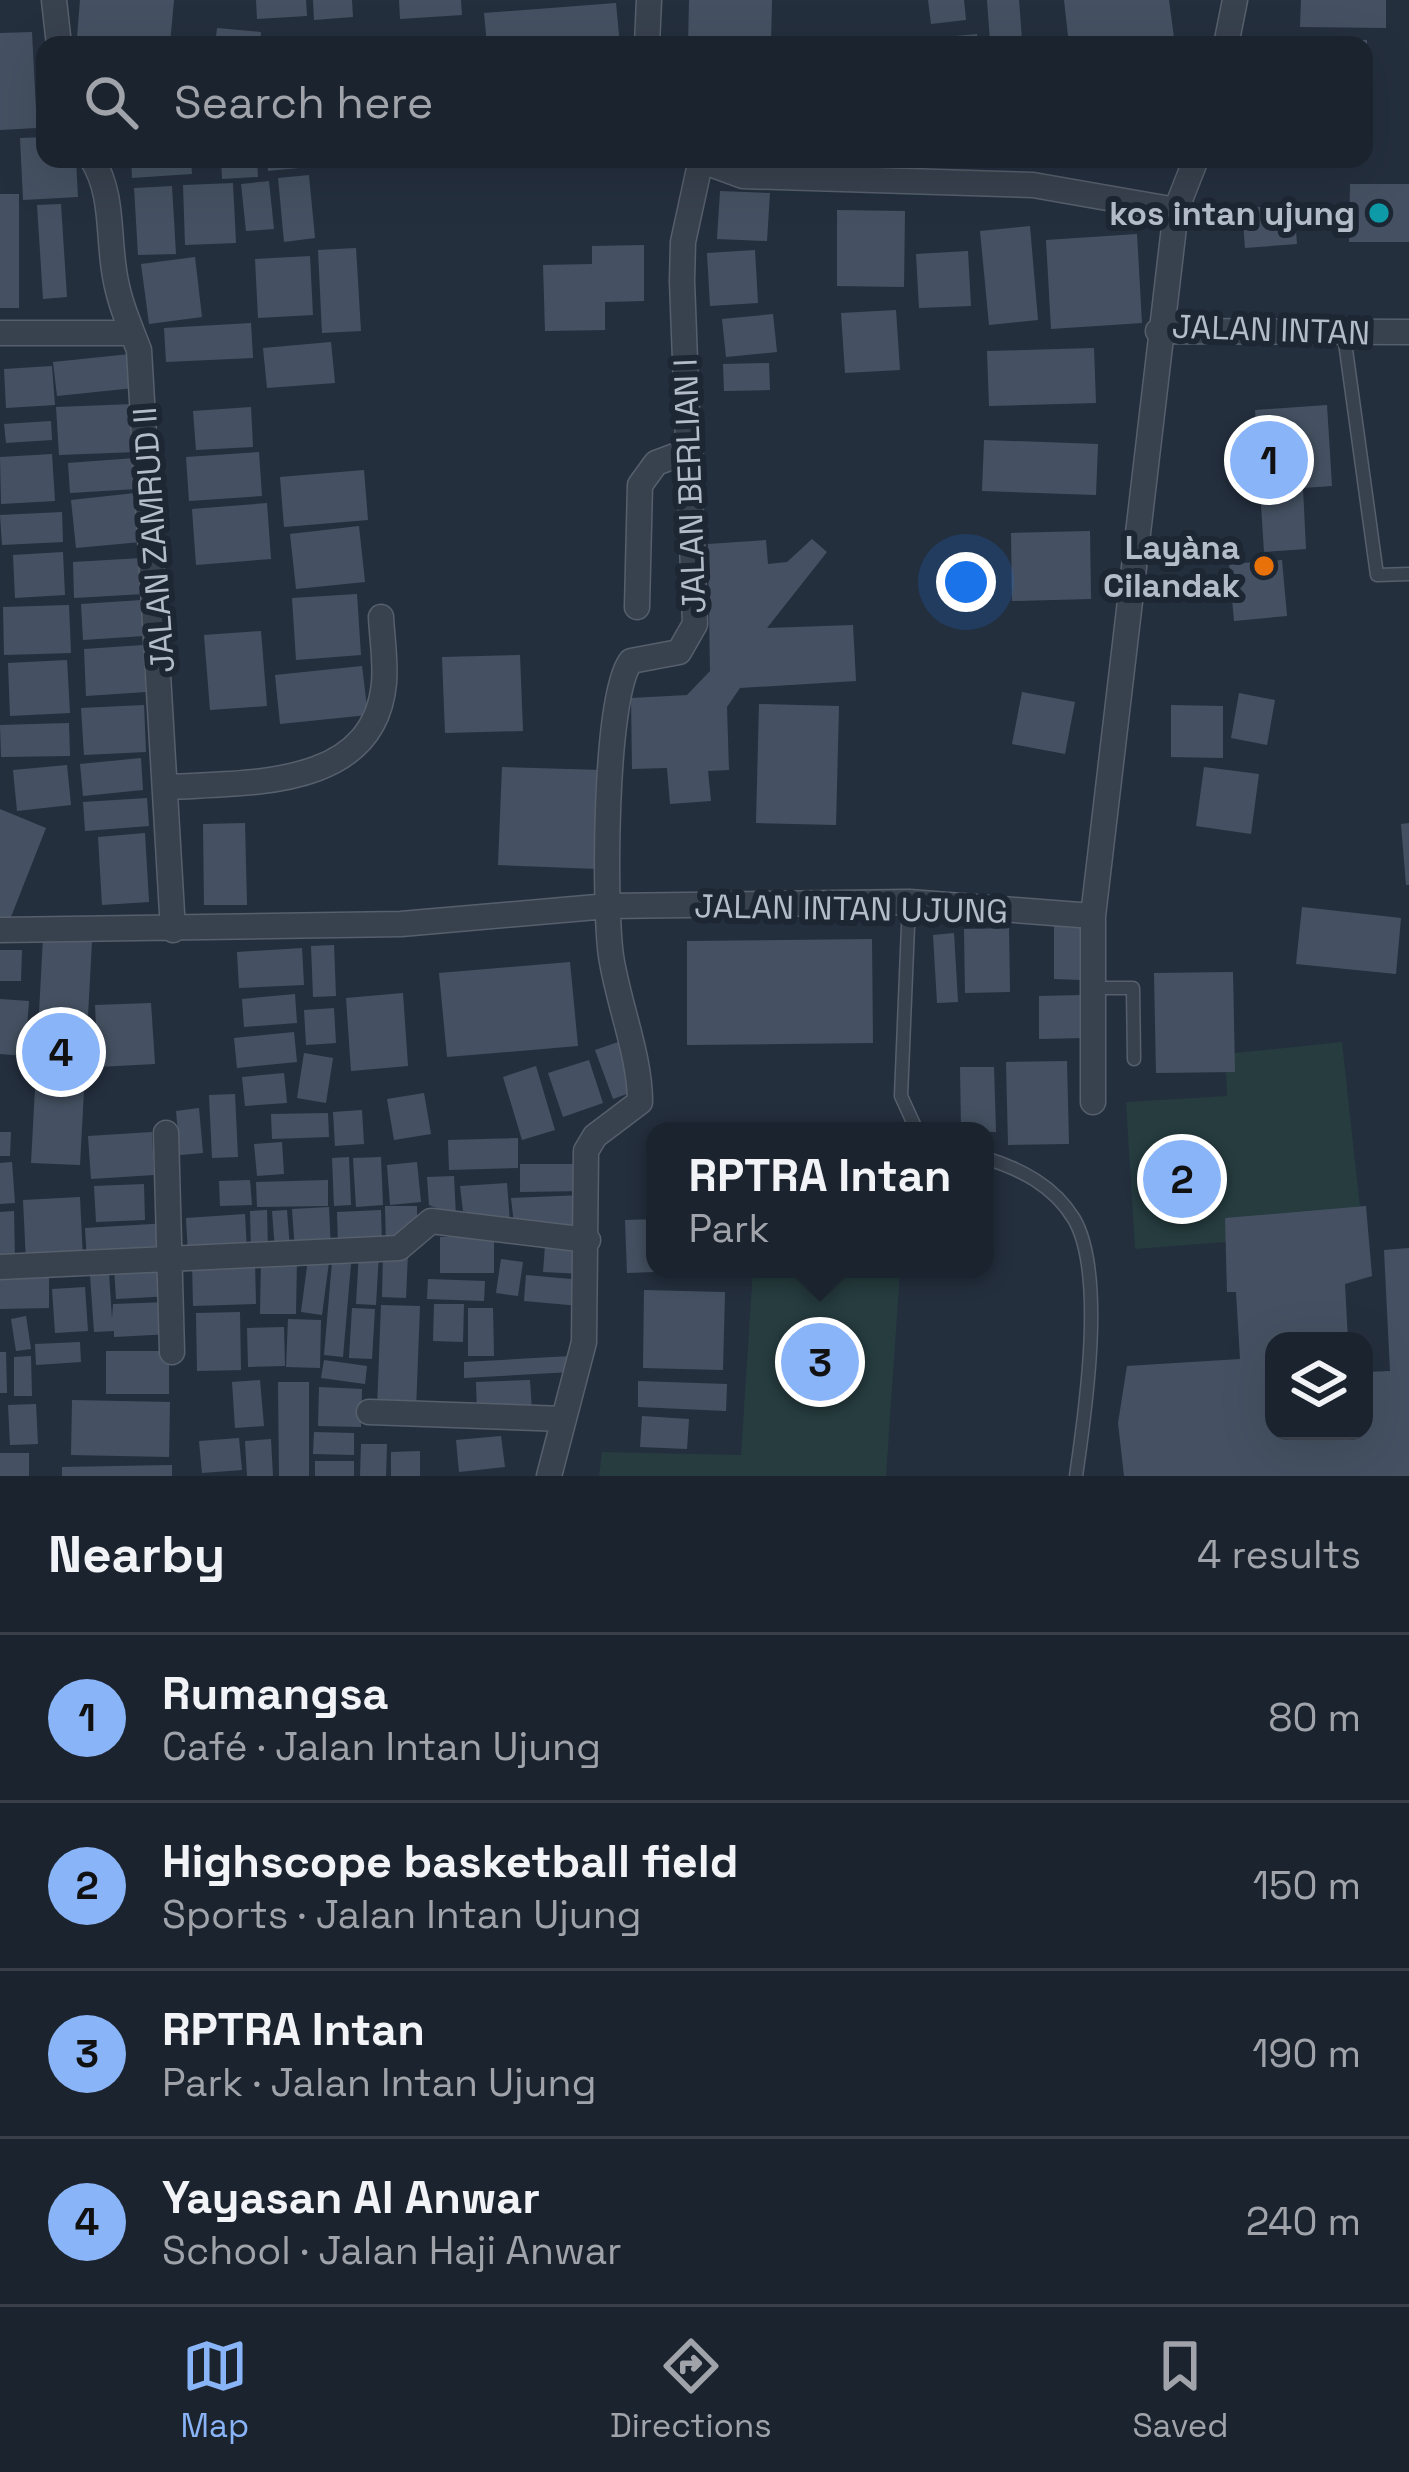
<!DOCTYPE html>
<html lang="en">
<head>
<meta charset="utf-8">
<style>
	body { margin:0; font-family:"Space Grotesk",sans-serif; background:#282f3a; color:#f1f3f6 }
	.controls { position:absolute; right:36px; bottom:36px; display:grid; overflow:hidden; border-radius:24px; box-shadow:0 12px 48px #0002 }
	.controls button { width:108px; height:108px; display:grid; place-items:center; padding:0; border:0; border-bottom:3px solid #39404a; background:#1b232e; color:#f1f3f6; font:60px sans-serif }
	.you { position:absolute; left:966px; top:582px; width:42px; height:42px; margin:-30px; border:9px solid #fff; border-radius:50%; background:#1a73e8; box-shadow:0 0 0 18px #1a73e833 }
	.badge { display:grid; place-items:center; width:78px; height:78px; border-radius:50%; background:#8ab4f8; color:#111; font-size:39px; font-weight:700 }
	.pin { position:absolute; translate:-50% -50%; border:6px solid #fff; box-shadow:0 3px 12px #0006 }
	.popup { position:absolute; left:646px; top:1122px; width:348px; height:156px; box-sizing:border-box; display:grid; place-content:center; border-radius:24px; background:#1b232e; filter:drop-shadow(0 3px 9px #0005); font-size:39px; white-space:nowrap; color:#a0a4aa }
	.popup b { font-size:45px; color:#f1f3f6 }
	.popup::after { content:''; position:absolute; left:50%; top:100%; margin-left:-24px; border:24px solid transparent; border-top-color:#1b232e }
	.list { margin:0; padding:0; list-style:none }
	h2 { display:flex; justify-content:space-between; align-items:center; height:156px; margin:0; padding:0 48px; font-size:51px }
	h2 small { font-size:39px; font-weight:400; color:#a0a4aa }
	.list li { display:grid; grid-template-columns:78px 1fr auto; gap:36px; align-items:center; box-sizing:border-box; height:168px; padding:0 48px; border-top:3px solid #39404a }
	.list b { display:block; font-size:45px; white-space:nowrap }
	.list p { margin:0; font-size:39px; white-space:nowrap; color:#a0a4aa }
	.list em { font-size:39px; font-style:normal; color:#a0a4aa }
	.icon { flex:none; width:66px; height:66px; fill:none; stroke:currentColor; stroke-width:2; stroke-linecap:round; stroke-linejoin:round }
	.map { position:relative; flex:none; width:1409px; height:1476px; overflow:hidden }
	.search { position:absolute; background:#1b232e; box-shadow:0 12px 48px #0002; left:36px; right:36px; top:36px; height:132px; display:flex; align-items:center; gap:30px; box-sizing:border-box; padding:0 42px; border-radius:24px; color:#a0a4aa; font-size:45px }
	.sheet { height:828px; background:#1b232e }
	nav { display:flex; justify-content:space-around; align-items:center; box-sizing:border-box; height:168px; border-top:3px solid #39404a; background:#1b232e; font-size:33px; color:#a0a4aa }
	nav a { display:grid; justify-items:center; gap:6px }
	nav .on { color:#8ab4f8 }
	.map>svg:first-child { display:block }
	.green { fill:#263c3f }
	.building { fill:#455162 }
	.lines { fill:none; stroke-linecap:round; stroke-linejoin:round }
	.lane-casing { stroke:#565f6c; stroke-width:15 }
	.street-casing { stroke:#565f6c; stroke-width:27 }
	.lane { stroke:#38414e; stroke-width:12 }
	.street { stroke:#38414e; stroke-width:24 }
	.culture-dot { fill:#0f9aa8; stroke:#1d2633; stroke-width:4.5 }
	.food-dot { fill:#e8710a; stroke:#1d2633; stroke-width:4.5 }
	.labels { text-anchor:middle; stroke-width:12; stroke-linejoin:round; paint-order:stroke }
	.poi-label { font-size:33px; font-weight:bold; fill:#b4bcc9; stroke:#1d2633; text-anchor:end }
	.street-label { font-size:33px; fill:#b4bcc9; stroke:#1d2633 }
</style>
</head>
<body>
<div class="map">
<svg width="1409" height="1476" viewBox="0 0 1409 1476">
	<rect width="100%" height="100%" fill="#242f3e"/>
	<!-- green -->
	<path class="green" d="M1342,1042l18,165 -134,35 -91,7 -9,-147 101,-6 -2,-42z
		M753,1269l147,3 -14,204h-287l3,-24 139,3z"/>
	<!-- building -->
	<path class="building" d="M80,0h94l-4,44 -93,-7z
		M256,0h50l1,16 -50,3z
		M313,0h39l1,17 -39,3z
		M399,0h62l1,15 -62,4z
		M689,0h83l-1,45h-83z
		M928,0h36l2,20 -35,4z
		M987,0h32l3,39 -32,3z
		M1064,0h105l6,45h-106z
		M1301,0h85v28l-86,-1z
		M616,3l4,42h-133l-3,-32z
		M217,28l44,4 -1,13h-45z
		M32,32l5,96 -37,2v-97z
		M977,34l1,11h-88v-3z
		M1288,38l79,2v5h-79z
		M45,137v22h31l2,38 -55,3 -3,-62z
		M131,159h60l1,15 -60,4z
		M221,159h36l1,18 -36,2z
		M267,159h42l1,8 -42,4z
		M1096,159h40l1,3 -40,5z
		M309,175l6,63 -31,4 -6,-64z
		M269,181l5,48 -28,2 -5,-47z
		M233,183l3,60 -51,2 -2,-60z
		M1350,184h59v58h-60z
		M172,186l4,68 -38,1 -4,-67z
		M720,191l50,2 -3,48 -50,-2z
		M0,194h19v114h-19z
		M61,204l6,93 -24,2 -6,-94z
		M1294,205l3,39 -52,4 -3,-40z
		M837,210l68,1 -1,76 -67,-1z
		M1030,226l8,94 -49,5 -9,-94z
		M1137,234l5,89 -91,6 -5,-89z
		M644,245v56l-39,1v28l-60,1 -2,-66 49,-1v-18z
		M356,248l5,83 -39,2 -4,-83z
		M755,250l3,53 -48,3 -3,-53z
		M968,251l3,55 -52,2 -3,-54z
		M310,256l3,59 -55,3 -3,-59z
		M195,257l7,60 -53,7 -8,-60z
		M896,310l4,60 -55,3 -4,-60z
		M773,314l4,38 -51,5 -4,-38z
		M251,323l2,35 -87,4 -2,-34z
		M331,342l4,41 -68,5 -4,-40z
		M1094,348l2,55 -107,3 -2,-55z
		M130,354l4,34 -77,8 -4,-34z
		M769,363l1,27 -46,1 -1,-27z
		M52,366l3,39 -49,3 -2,-39z
		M134,404l2,48 -77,3 -3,-48z
		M1327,405l5,81 -29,2 3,61 -42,3 -9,-142z
		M251,407l2,40 -57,3 -3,-39z
		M51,421l1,19 -46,3 -2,-19z
		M984,440l114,4 -2,51 -114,-4z
		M259,452l3,44 -73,5 -3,-44z
		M52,454l3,47 -54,3 -1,-47z
		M135,458l2,31 -67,4 -2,-30z
		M364,470l4,50 -84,7 -4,-50z
		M135,493l6,49 -65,6 -5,-48z
		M267,503l4,56 -75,6 -4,-56z
		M62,512l1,30 -61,3 -2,-30z
		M359,526l6,56 -69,7 -6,-55z
		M1090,531l1,68 -79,2 -1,-68z
		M812,539l15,13 -60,76 86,-3 3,56 -116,7 -13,19 2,63 -21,1 3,30 -41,3 -3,-36 -35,1 -1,-71 56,-3 23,-24 -2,-127 58,-4 2,24 19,-2z
		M63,552l2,43 -50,3 -2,-43z
		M142,558l2,36 -70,4 -1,-36z
		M1282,560l5,56 -53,5 -5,-57z
		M357,594l4,61 -65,5 -4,-62z
		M142,600l2,36 -61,4 -2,-36z
		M69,605l2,48 -67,2 -1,-48z
		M261,631l6,75 -57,4 -6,-75z
		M143,645l3,47 -60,4 -2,-47z
		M520,655l3,76 -78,2 -3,-76z
		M67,660l3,53 -60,3 -2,-53z
		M362,666l6,49 -88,9 -5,-49z
		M1022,692l53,10 -10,52 -53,-10z
		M1239,693l36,7 -8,45 -36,-7z
		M759,704l80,2 -3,119 -80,-2z
		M144,705l2,47 -62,3 -3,-47z
		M1171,705l52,1v52l-52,-1z
		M69,723l1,33 -69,1 -1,-32z
		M141,758l2,32 -60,6 -3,-32z
		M67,765l4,40 -54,6 -4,-41z
		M502,767l100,3 -4,99 -100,-4z
		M1204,767l55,7 -8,60 -55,-8z
		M147,798l2,28 -64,5 -2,-29z
		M0,809l46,19 -39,99 -7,-3z
		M245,823l2,82h-43l-1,-81z
		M1409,823v62h-3l-5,-61z
		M145,833l4,69 -47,3 -4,-68z
		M1302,907l99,11 -5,56 -100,-10z
		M1054,923l29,1 -1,56 -28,-1z
		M1009,928l1,64 -45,1 -1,-64z
		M954,933l4,69 -21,1 -4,-68z
		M43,938l49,3 -12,224 -49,-2z
		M872,939l1,104 -186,2v-104z
		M334,945l2,51 -23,1 -2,-51z
		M302,948l2,37 -65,3 -2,-36z
		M0,950h22l-1,31h-21z
		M570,962l8,84 -131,11 -8,-84z
		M1233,972l2,100 -79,1 -2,-100z
		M403,993l5,73 -57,5 -5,-73z
		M295,994l2,29 -53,4 -2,-28z
		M1083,995l1,43 -45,1v-43z
		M0,999l29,2 -4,55 -25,-2z
		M151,1003l4,61 -57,3 -3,-62z
		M334,1008l2,35 -30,2 -2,-35z
		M294,1032l3,30 -60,6 -3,-30z
		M621,1041l17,49 -25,9 -18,-49z
		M304,1053l29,5 -7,45 -29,-5z
		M589,1060l14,43 -40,14 -15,-44z
		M1067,1061l2,83 -61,1 -2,-83z
		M536,1066l19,64 -33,10 -19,-63z
		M960,1067h34l2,65 -35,-1z
		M284,1073l3,30 -42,3 -3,-29z
		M424,1093l7,41 -37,6 -7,-41z
		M235,1094l3,63 -26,1 -3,-63z
		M199,1108l4,45 -23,2 -4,-44z
		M362,1110l2,34 -29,2 -2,-34z
		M328,1113l1,24 -57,2 -1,-25z
		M0,1132h11l-1,24h-10z
		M152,1132l2,43 -63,4 -3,-43z
		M518,1138v30l-69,2 -1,-30z
		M282,1142l2,32 -27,2 -3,-32z
		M349,1157l2,48 -17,1 -2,-48z
		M381,1157l2,48 -27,2 -3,-49z
		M12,1162l3,41 -15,1v-41z
		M417,1162l4,40 -31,3 -3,-40z
		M520,1164h64v27l-64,1z
		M454,1176l2,40 -27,-11 -2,-28z
		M250,1180l2,25 -32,1 -1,-25z
		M328,1180v26l-71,1 -1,-25z
		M507,1183l3,40 -47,-12 -3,-25z
		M144,1184l1,36 -49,2 -2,-36z
		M583,1195l2,39 -71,-10 -3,-26z
		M80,1197l3,62 -57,3 -3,-62z
		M385,1206h32v12l-31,27z
		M1366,1206l6,70 -27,8 3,57h-74v90h90v-59l26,-1 -6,-121 25,-2v228h-285l-6,-53 9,-57 113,-7 -4,-67h-9l-2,-74z
		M329,1207l2,43 -36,2 -3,-43z
		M267,1210l1,41h-17l-1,-40z
		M287,1210l3,39 -15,2 -3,-40z
		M381,1210l1,34 -44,1 -1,-33z
		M14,1211l1,50 -15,1v-50z
		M245,1214l2,38 -59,3 -2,-37z
		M655,1219v53l-28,1 -2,-53z
		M169,1223l2,33 -84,5 -2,-33z
		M440,1237h54v36h-54z
		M545,1246l39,2 -1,26 -40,-2z
		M359,1252l20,1 -3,52 -20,-1z
		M383,1253l25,1 -2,44 -24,-1z
		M308,1259l21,3 -7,53 -21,-3z
		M501,1259l22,3 -5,34 -22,-3z
		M255,1260l1,44 -63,2 -1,-44z
		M261,1260h36l-1,54h-36z
		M332,1262l19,2 -8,93 -19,-2z
		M170,1264l2,32 -56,3 -2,-32z
		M49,1273v35l-49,1v-35z
		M109,1273l3,46 1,-15 56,-2 2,32 -57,3v-6l-20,1 -4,-57z
		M526,1275l56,5 -2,26 -56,-5z
		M428,1279l57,2 -1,20 -57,-2z
		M85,1287l3,44 -33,2 -3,-44z
		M644,1290l81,2 -2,78 -80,-2z
		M434,1304h30l-1,38 -30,-1z
		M381,1305l39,1 -4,104 -39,-2z
		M352,1308l23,1 -3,50 -23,-1z
		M468,1308h25l1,48h-26z
		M240,1312l1,58 -44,1 -1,-58z
		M26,1316l5,33 -15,2 -5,-32z
		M288,1319l33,1 -1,48 -34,-1z
		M284,1327l1,39 -37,1 -1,-39z
		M80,1342l1,20 -45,3 -1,-21z
		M106,1351h63v43h-63z
		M0,1352h6l1,41h-7z
		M31,1356l1,40h-18v-39z
		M571,1356v16l-107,6v-16z
		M324,1360l43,6 -2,18 -44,-6z
		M260,1380l4,46 -29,2 -3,-46z
		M530,1380l2,32 -55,2 -1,-32z
		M638,1381l89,3 -1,27 -88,-4z
		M278,1382h31v94h-30z
		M319,1387l43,2 -1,38 -43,-1z
		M72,1400l98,2 -1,55 -98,-2z
		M36,1404l2,40 -28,1 -2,-40z
		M642,1416l47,3 -2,30 -47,-2z
		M314,1432l40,1v22l-41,-1z
		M501,1436l4,31 -46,5 -3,-32z
		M239,1438l3,32 -40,3 -3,-32z
		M271,1439l2,37h-26l-2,-35z
		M361,1444h26l-1,32h-26z
		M420,1451v25h-29v-24z
		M0,1453h29v23h-29z
		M315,1461h39v15h-39z
		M172,1465v11h-110v-9z"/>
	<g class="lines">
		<!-- lane casing -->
		<g class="lane-casing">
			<path id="lane" d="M1344,335l33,240 32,-1
				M909,902l-8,194 16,35
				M1094,988h39l1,71
				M985,1158c36,11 69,28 89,61 32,55 11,195 2,257"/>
		</g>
		<!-- street casing -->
		<g class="street-casing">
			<path id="street" d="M54,0l5,45
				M647,45l2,-45
				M1226,45l9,-45
				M92,159c21,34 16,72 22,111 4,30 15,54 25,80l34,580
				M697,159l46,17 290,9 143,25
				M1158,331l251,1
				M0,333h128
				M637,607l3,-122 16,-22 35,-13
				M169,787c79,-5 205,3 215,-104 2,-21 -2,-45 -3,-66
				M0,930l401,-6 207,-18 301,-4 184,14
				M1093,1102v-186l83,-706 20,-51
				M166,1133l6,219
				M0,1267l399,-19 32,-27 157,19
				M369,1412l195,7
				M549,1476l35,-134 2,-191 9,-15 45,-34c0,-47 -22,-99 -29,-146 -7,-49 -7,-261 20,-295l48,-9 16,-28 -13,-343 1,-39 17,-78"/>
		</g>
		<!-- lane -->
		<use href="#lane" class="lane"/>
		<!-- street -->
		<use href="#street" class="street"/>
	</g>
	<!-- markers -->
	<circle class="culture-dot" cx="1379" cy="213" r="12"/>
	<circle class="food-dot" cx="1264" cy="566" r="12"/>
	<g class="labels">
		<!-- poi labels -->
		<g class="poi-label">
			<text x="1355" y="225">kos intan ujung</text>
			<text x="1240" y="559">Layàna<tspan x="1240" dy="38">Cilandak</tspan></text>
		</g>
		<!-- street labels -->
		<g class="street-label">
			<text transform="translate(1271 329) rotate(2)" y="12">JALAN INTAN</text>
			<text transform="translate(689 486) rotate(-92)" y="12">JALAN BERLIAN I</text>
			<text transform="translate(153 540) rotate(-94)" y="12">JALAN ZAMRUD II</text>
			<text transform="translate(851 908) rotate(1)" y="12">JALAN INTAN UJUNG</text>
		</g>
	</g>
</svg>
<div class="controls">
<button><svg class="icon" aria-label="layers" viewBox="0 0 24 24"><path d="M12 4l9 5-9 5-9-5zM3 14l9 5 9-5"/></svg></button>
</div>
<div class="you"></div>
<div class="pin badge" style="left:1269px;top:460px">1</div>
<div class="pin badge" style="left:1182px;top:1179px">2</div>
<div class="pin badge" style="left:820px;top:1362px">3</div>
<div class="popup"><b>RPTRA Intan</b>Park</div>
<div class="pin badge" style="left:61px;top:1052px">4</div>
<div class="search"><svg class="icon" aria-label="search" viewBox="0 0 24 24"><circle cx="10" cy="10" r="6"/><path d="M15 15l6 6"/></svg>Search here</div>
</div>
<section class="sheet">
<h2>Nearby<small>4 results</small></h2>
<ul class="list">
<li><span class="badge">1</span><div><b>Rumangsa</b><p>Café · Jalan Intan Ujung</p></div><em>80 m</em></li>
<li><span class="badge">2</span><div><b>Highscope basketball field</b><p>Sports · Jalan Intan Ujung</p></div><em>150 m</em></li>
<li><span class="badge">3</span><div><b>RPTRA Intan</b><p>Park · Jalan Intan Ujung</p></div><em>190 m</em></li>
<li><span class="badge">4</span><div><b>Yayasan Al Anwar</b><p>School · Jalan Haji Anwar</p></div><em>240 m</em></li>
</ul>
</section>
<nav>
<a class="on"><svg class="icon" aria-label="map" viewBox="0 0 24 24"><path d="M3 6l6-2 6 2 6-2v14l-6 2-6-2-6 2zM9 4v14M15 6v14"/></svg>Map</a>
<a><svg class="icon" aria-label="directions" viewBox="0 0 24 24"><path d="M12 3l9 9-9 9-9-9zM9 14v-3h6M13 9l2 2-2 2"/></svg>Directions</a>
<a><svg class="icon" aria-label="saved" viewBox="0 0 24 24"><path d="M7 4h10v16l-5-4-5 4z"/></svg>Saved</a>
</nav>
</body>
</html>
